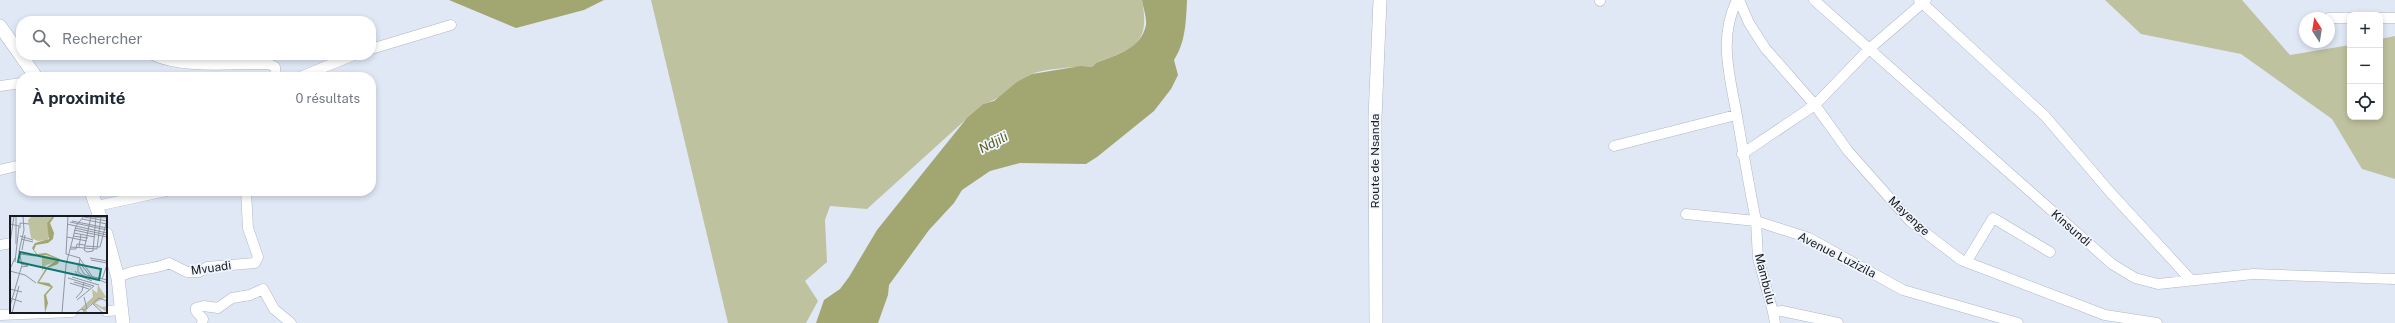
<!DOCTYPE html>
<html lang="fr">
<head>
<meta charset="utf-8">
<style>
	body { margin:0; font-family:"Public Sans",sans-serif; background:#f6f6f7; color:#1f2937 }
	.controls { position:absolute; right:12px; top:12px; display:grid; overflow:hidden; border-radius:8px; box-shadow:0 2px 6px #0003 }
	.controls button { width:36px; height:36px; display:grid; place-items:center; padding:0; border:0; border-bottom:1px solid #e0e1e3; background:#fff; color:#1f2937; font:20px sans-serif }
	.compass { position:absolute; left:2299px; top:12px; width:36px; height:36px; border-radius:50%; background:#fff; box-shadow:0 2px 6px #0003; rotate:348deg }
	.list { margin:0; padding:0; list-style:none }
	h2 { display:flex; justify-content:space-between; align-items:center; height:52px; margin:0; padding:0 16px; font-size:17px }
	h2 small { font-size:13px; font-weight:400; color:#747a83 }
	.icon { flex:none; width:22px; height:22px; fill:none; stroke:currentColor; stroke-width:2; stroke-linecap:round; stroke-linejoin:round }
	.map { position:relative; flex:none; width:2395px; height:323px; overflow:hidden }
	.search { position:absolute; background:#fff; box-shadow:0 2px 6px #0003; left:16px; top:16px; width:360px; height:44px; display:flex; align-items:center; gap:10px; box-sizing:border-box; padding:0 14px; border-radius:16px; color:#747a83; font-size:15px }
	.panel { position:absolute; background:#fff; box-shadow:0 2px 6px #0003; left:16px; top:72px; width:360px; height:124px; border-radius:16px }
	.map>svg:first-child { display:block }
	.green { fill:#bfc29e }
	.water { fill:#a2a670 }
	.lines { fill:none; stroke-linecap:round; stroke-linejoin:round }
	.minor-casing { stroke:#afb7c4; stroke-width:11 }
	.tertiary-casing { stroke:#afb7c4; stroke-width:14 }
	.minor { stroke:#fff; stroke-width:10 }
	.tertiary { stroke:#fff; stroke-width:13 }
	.labels { text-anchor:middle; stroke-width:3.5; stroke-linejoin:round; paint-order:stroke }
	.street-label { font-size:12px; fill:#171a1e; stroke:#f1f6fe }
	.water-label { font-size:13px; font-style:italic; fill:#585b1d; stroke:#f1f6fe }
	.inset-road { fill:none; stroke:#9096a0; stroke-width:1 }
	.view { fill:#0f766e; fill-opacity:0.15; stroke:#0f766e; stroke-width:2 }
	.inset-edge { fill:none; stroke:#171a1e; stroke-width:2 }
</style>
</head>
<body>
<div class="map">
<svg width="2395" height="323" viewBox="0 0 2395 323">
	<rect width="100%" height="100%" fill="#e0e8f6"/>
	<!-- green -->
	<path class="green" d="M651,0h491c6,33 1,45 -31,57 -7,3 -14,4 -19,10 -12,-1 -52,2 -62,8 -16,10 -28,24 -47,29l-116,105 -37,-3 -5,14 2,42 -22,19 13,20 -12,22h-78z
		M2105,0h137l48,55 60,-10v72h30v-78l15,-3v143l-33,-10 -30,-50 -91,-65 -100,-20z"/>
	<!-- water -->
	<path class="water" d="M449,0h155l-20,10 -68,18z
		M1142,0h45c-1,20 -1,42 -13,60l4,15 -7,14 -17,22 -57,46 -11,7 -66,-1 -30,8 -28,19 -8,13 -25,27 -40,55 -1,10 -10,28h-62l8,-23 16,-11 9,-12 28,-47 90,-112 16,-14 11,-3 23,-19 15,-8 49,-8 11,1 4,-4c20,-8 45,-14 50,-38 1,-7 -3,-18 -4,-25z"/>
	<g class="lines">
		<!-- minor casing -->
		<g class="minor-casing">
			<path id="minor" d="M1600,0v1
				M1737,0c-19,38 -7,77 0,116 6,35 12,70 19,105l53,17 94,52 115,33
				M1739,0l10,23 16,25 50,57 33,46 62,70 51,39 144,55 52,8
				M1814,0l298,264 23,14 23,6 95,-10 142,5
				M1919,0l126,116 65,76 80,87
				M2329,18h21
				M2380,18h15
				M371,49l80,-24
				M153,55c31,15 81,8 116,9l6,3 1,10
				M300,77l54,-22
				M0,86l21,-3
				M1614,146l122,-31
				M1742,154l73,-49 53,-55 58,-50
				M0,170l21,-5
				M97,206l69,-15
				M1686,214l70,7 2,37 15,54 9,-1 56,12
				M0,245l11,-2
				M1967,261l26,-43 57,34
				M118,278c14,-10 34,-7 51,-15l18,9h12l8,-5 48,-4 3,-6 -10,-29 -2,-37
				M106,311l15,-1
				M1773,312l2,11
				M0,315l72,-3
				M202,323l1,-4 -7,-8v-3l8,-2 14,2 14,-10 18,-3 13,-6 11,20 17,14"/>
		</g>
		<!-- tertiary casing -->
		<g class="tertiary-casing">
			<path id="tertiary" d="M0,26l36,51
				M91,191l9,26
				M106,234l12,44 5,45
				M1376,323l-1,-205 5,-118"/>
		</g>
		<!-- minor -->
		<use href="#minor" class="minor"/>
		<!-- tertiary -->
		<use href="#tertiary" class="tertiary"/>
	</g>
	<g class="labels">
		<!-- street labels -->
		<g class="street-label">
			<text transform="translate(1375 161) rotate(-90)" y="4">Route de Nsanda</text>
			<text transform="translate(1909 216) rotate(43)" y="4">Mayenge</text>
			<text transform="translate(2071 228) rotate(41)" y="4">Kinsundi</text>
			<text transform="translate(1837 255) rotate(27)" y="4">Avenue Luzizila</text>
			<text transform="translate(211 268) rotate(-8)" y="4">Mvuadi</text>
			<text transform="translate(1765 279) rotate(76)" y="4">Mambulu</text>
		</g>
		<!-- water labels -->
		<g class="water-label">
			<text transform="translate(993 142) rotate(-27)" y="5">Ndjili</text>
		</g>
	</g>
	<!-- overview -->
	<g transform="translate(10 216)">
		<rect width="97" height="97" fill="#e0e8f6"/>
		<path d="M22,0h21l-6,7 3,12 -3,5 -9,1 -7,-3 -3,-18zM32,39l16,3v3l-12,4 -4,6zM88,69l8,12 -11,6 7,4 5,-1v6l-15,-9 -6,5 1,5h-3l-3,-5 12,-11 -1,-8 5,4z" fill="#bfc29e"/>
		<path d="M43,0h2l-5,7 4,10 -1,6 -5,4 -12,2 -2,5 3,4 9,-1 14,6 -2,5 -10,4 -9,14 10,1 4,4 -7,8 2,8 -3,10 -1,-18 7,-8 -14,-4 9,-15 12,-9 -12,-4 -9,1 -5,-8 3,-5 14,-4 -2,-16z" fill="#a2a670"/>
		<path class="inset-road" d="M58,0l-2,38 14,4 -1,7 5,9 23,9M81,0l-7,34 3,2 6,-1 3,-35M74,1l23,4M81,1l16,1M72,3l25,5M62,5l35,7M60,6l37,8M0,8l9,2 -4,36M57,8l40,9M10,12v-5l9,1M65,12l32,7M64,14l33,7M64,17l21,4M0,19l1,-19M10,20l13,4M63,20l15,2M57,21l20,4M11,23l12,3M0,27l4,-27M6,28v-28M75,30l15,1 7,-27M60,31l15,1M69,31l2,-13M74,32l13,1 4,-33M60,33h6l1,-5 8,1M12,34l3,-15M10,38l15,2M80,42l17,3M70,43l12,17M81,44l16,3M69,46l11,14 17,4M68,48v8l6,4M11,51l7,-1 -6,-2M0,53l5,-11M0,55l15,4 11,8M65,55l3,4 14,6M62,61l27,8M58,62l26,8M92,63l5,-14M64,66l17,5M60,67l19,6M0,73l12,3M74,81l3,12M0,82l12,4M66,82l6,-7 2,-9M67,84l17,-14M83,88l10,9M0,90l12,-41 -3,-14 5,-21 -1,-14M2,97l7,-27M52,97l4,-48 10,-39 8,-10M66,97l5,-4 4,1 14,-12 8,3"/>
		<path class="view" d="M10,36l81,17 -2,11 -81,-18z"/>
		<rect width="97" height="97" class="inset-edge"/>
	</g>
</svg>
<div class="controls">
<button>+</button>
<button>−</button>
<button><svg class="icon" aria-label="locate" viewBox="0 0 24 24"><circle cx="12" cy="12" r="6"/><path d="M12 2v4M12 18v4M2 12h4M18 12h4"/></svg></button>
</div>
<svg class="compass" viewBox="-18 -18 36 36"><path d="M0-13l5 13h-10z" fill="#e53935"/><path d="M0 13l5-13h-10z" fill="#747a83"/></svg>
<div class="search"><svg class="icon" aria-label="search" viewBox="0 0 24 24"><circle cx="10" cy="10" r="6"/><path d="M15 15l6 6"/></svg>Rechercher</div>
<section class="panel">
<h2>À proximité<small>0 résultats</small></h2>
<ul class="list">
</ul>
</section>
</div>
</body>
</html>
